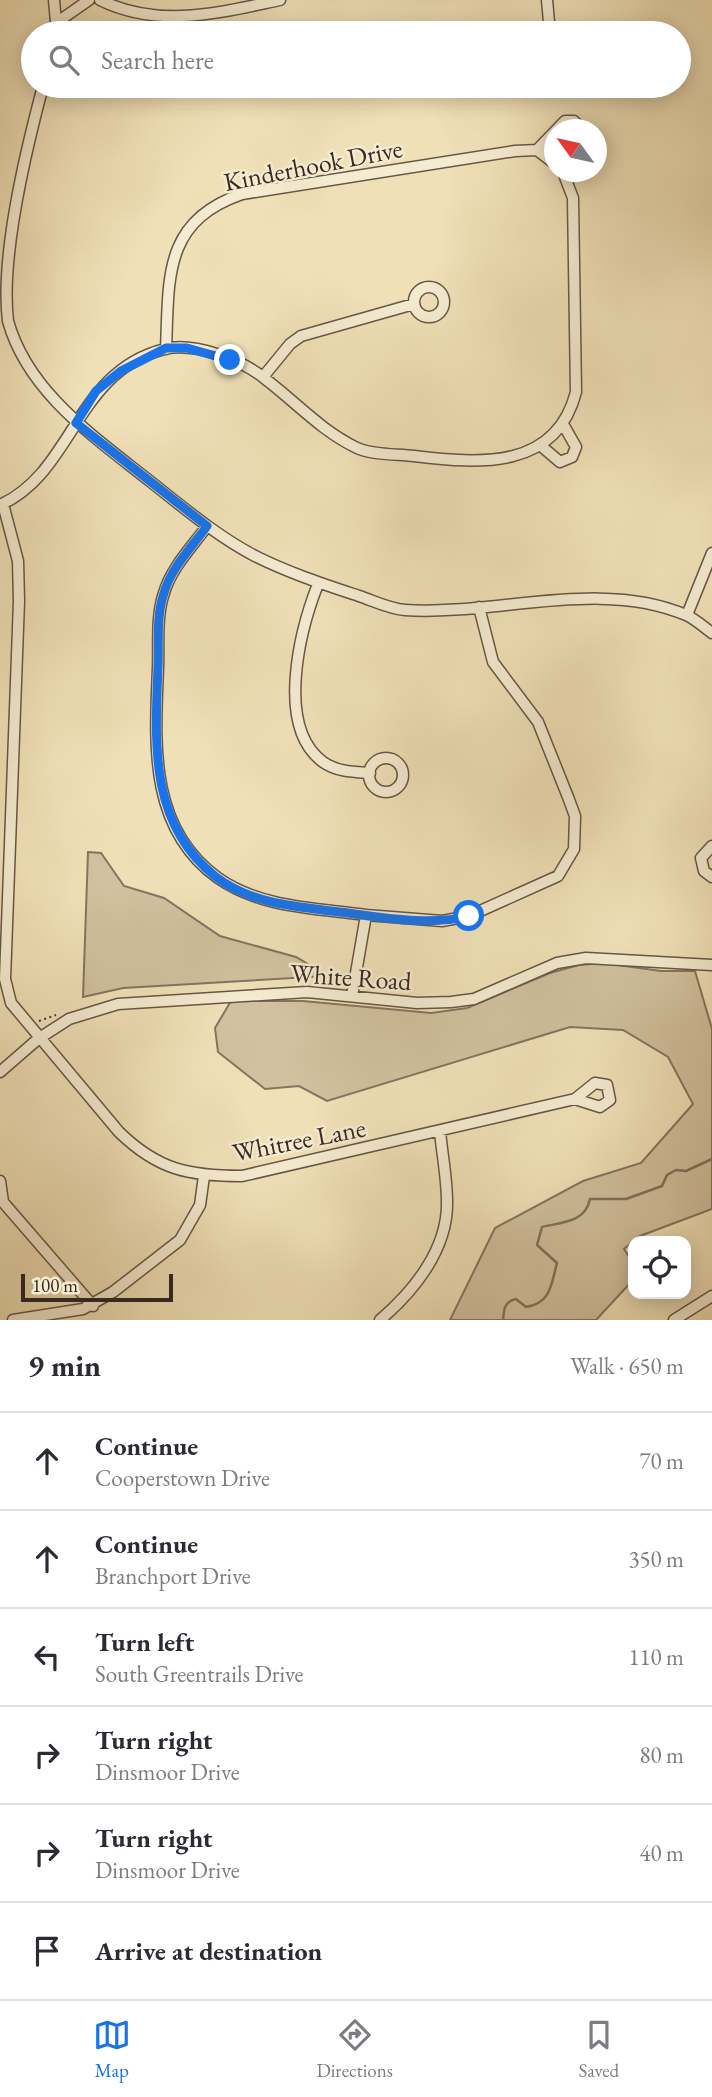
<!DOCTYPE html>
<html lang="en">
<head>
<meta charset="utf-8">
<style>
	body { margin:0; font-family:"EB Garamond",serif; background:#f7f7f7; color:#2b2b33 }
	.controls { position:absolute; right:21px; bottom:21px; display:grid; overflow:hidden; border-radius:14px; box-shadow:0 4px 18px #0003 }
	.controls button { width:63px; height:63px; display:grid; place-items:center; padding:0; border:0; border-bottom:2px solid #e1e1e2; background:#fff; color:#2b2b33; font:35px sans-serif }
	.compass { position:absolute; left:544px; top:119px; width:63px; height:63px; border-radius:50%; background:#fff; box-shadow:0 4px 18px #0003; rotate:303deg }
	.scale { position:absolute; left:21px; bottom:18px; width:152px; box-sizing:border-box; padding-left:7px; border:4px solid #382921; border-top:0; font-size:19px; line-height:24px; white-space:nowrap; color:#382921; -webkit-text-stroke:5px #f5ebd0; paint-order:stroke }
	.stop { position:absolute; width:21px; height:21px; margin:-16px; border:5px solid #1a73e8; border-radius:50%; background:#fff }
	.stop.end { background:#1a73e8; border-color:#fff; box-shadow:0 2px 7px #0008 }
	.list { margin:0; padding:0; list-style:none }
	h2 { display:flex; justify-content:space-between; align-items:center; height:91px; margin:0; padding:0 28px; font-size:30px }
	h2 small { font-size:23px; font-weight:400; color:#7c7c81 }
	.list li { display:grid; grid-template-columns:46px 1fr auto; gap:21px; align-items:center; box-sizing:border-box; height:98px; padding:0 28px; border-top:2px solid #e1e1e2 }
	.list b { display:block; font-size:26px; white-space:nowrap }
	.list p { margin:0; font-size:23px; white-space:nowrap; color:#7c7c81 }
	.list em { font-size:23px; font-style:normal; color:#7c7c81 }
	.icon { flex:none; width:38px; height:38px; fill:none; stroke:currentColor; stroke-width:2; stroke-linecap:round; stroke-linejoin:round }
	.map { position:relative; flex:none; width:712px; height:1320px; overflow:hidden }
	.search { position:absolute; background:#fff; box-shadow:0 4px 18px #0003; left:21px; right:21px; top:21px; height:77px; display:flex; align-items:center; gap:18px; box-sizing:border-box; padding:0 24px; border-radius:38px; color:#7c7c81; font-size:26px }
	.sheet { height:679px; background:#fff }
	nav { display:flex; justify-content:space-around; align-items:center; box-sizing:border-box; height:98px; border-top:2px solid #e1e1e2; background:#fff; font-size:19px; color:#7c7c81 }
	nav a { display:grid; justify-items:center; gap:4px }
	nav .on { color:#1a73e8 }
	.map>svg:first-child { display:block }
	.green { fill:#d1c19e; stroke:#847560; stroke-width:2 }
	.lines { fill:none; stroke-linecap:round; stroke-linejoin:round }
	.stream { stroke:#81725c; stroke-width:2.5 }
	.street-casing { stroke:#665746; stroke-width:13 }
	.path { stroke:#382921; stroke-width:2; stroke-dasharray:2 3.5; stroke-linecap:butt }
	.street { stroke:#f5ebd0; stroke-width:10 }
	.route { stroke:#1a73e8; stroke-width:9 }
	.labels { text-anchor:middle; stroke-width:5; stroke-linejoin:round; paint-order:stroke }
	.street-label { font-size:26px; fill:#382921; stroke:#f5ebd0 }
</style>
</head>
<body>
<div class="map">
<svg width="712" height="1320" viewBox="0 0 712 1320">
	<rect width="100%" height="100%" fill="#f0e0b7"/>
	<filter id="stains"><feTurbulence type="fractalNoise" baseFrequency=".00286" numOctaves="4"/><feColorMatrix values="0 0 0 0 .2 0 0 0 0 .09 0 0 0 0 .02 0 0 0 .5 -.17"/></filter>
	<radialGradient id="worn" r=".72"><stop offset=".6" stop-color="#630" stop-opacity="0"/><stop offset="1" stop-color="#630" stop-opacity=".3"/></radialGradient>
	<!-- green -->
	<path class="green" d="M88,852l13,1 23,33 40,12 56,38 76,21 32,19 -205,12 -40,9z
		M603,963l58,8h34l17,58v180l-72,27 -16,13 9,14v17l-37,40h-146l45,-92 88,-47 58,-18 52,-59 -25,-47 -45,-27 -53,-3 -243,74 -28,-15 -34,3 -47,-37 -3,-24 16,-27h72l128,12 36,-5 83,-35 29,-8z"/>
	<g class="lines">
		<!-- stream -->
		<path class="stream" d="M503,1320c1,-11 1,-18 13,-21l10,8c25,-4 25,-22 31,-44l-20,-18 5,-18c20,-5 43,-4 48,-28h36l36,-13 5,-11 9,-5 10,1 26,-12"/>
		<!-- street casing -->
		<g class="street-casing">
			<path id="street" d="M54,0l3,33
				M100,0c59,29 118,13 180,0
				M547,0l3,33
				M56,23l33,-23
				M43,86c-17,64 -43,170 -35,235 20,72 88,117 143,161 33,26 66,54 104,74 34,17 68,28 104,40 15,5 31,13 46,14 89,6 195,-32 281,5 9,4 18,12 26,18
				M537,150l28,-29h9l9,9
				M414 302a15 15 0 1 1 30 0a15 15 0 1 1-30 0Z
				M166,349c3,-71 -3,-128 76,-155l273,-43 22,-1 17,13
				M263,377l27,-33 11,-8 113,-32
				M540,445l20,17 12,-5 4,-10 -13,-23
				M3,504l15,57 1,40 -14,378 6,24 108,129c39,38 70,44 123,44l333,-77 20,-16 12,2 3,15 -10,7 -25,-8
				M0,505c74,-33 75,-134 165,-156 29,-7 77,11 99,29 32,24 56,52 93,70 15,7 40,6 57,8 66,8 142,14 162,-64l-3,-194 -10,-26
				M207,526c-15,21 -36,42 -43,67 -8,23 -5,51 -6,75 -3,75 -10,160 60,210 43,30 97,30 148,37
				M318,584c-18,46 -43,143 5,178 14,10 31,10 47,11
				M687,615l25,-62
				M369 775a17 17 0 1 1 34 0a17 17 0 1 1-34 0Z
				M712,846l-11,12 3,13 8,6
				M352,996l14,-81 76,6 27,-5 89,-40 16,-27 1,-33 -7,-19 -30,-75 -45,-60 -14,-55
				M0,1072l38,-33 31,-20 49,-15 189,-12 110,11 34,-1 23,-3 83,-36 29,-5 126,7
				M0,1181l3,21
				M3,1202l90,104
				M13,1320l70,-11 30,-17 67,-52 20,-35 4,-29
				M380,1320c34,-29 68,-71 67,-118 0,-24 -5,-48 -7,-71
				M674,1320l38,-24"/>
		</g>
		<!-- path -->
		<path class="path" d="M39,1021l17,-6"/>
		<!-- street -->
		<use href="#street" class="street"/>
	</g>
	<g class="lines">
		<!-- route -->
		<path class="route" d="M230,360l-43,-12h-21l-45,23 -25,20 -20,32 131,103c-15,21 -36,42 -43,67 -8,23 -5,50 -6,74 -3,77 -9,157 58,210 38,29 87,30 132,36 38,5 83,13 121,3"/>
	</g>
	<g class="labels">
		<!-- street labels -->
		<g class="street-label">
			<text transform="translate(313 165) rotate(-11)" y="9">Kinderhook Drive</text>
			<text transform="translate(351 977) rotate(4)" y="9">White Road</text>
			<text transform="translate(299 1140) rotate(-11)" y="9">Whitree Lane</text>
		</g>
	</g>
	<rect width="100%" height="100%" filter="url(#stains)"/>
	<rect width="100%" height="100%" fill="url(#worn)"/>
</svg>
<div class="controls">
<button><svg class="icon" aria-label="locate" viewBox="0 0 24 24"><circle cx="12" cy="12" r="6"/><path d="M12 2v4M12 18v4M2 12h4M18 12h4"/></svg></button>
</div>
<svg class="compass" viewBox="-18 -18 36 36"><path d="M0-13l5 13h-10z" fill="#e53935"/><path d="M0 13l5-13h-10z" fill="#7c7c81"/></svg>
<div class="scale">100 m</div>
<div class="stop" style="left:469px;top:916px"></div>
<div class="stop end" style="left:230px;top:360px"></div>
<div class="search"><svg class="icon" aria-label="search" viewBox="0 0 24 24"><circle cx="10" cy="10" r="6"/><path d="M15 15l6 6"/></svg>Search here</div>
</div>
<section class="sheet">
<h2>9 min<small>Walk · 650 m</small></h2>
<ul class="list">
<li><svg class="icon" aria-label="ahead" viewBox="0 0 24 24"><path d="M12 20V5M6 11l6-6 6 6"/></svg><div><b>Continue</b><p>Cooperstown Drive</p></div><em>70 m</em></li>
<li><svg class="icon" aria-label="ahead" viewBox="0 0 24 24"><path d="M12 20V5M6 11l6-6 6 6"/></svg><div><b>Continue</b><p>Branchport Drive</p></div><em>350 m</em></li>
<li><svg class="icon" aria-label="left" viewBox="0 0 24 24"><path d="M17 20v-9H6M10 6l-5 5 5 5"/></svg><div><b>Turn left</b><p>South Greentrails Drive</p></div><em>110 m</em></li>
<li><svg class="icon" aria-label="right" viewBox="0 0 24 24"><path d="M7 20v-9h11M14 6l5 5-5 5"/></svg><div><b>Turn right</b><p>Dinsmoor Drive</p></div><em>80 m</em></li>
<li><svg class="icon" aria-label="right" viewBox="0 0 24 24"><path d="M7 20v-9h11M14 6l5 5-5 5"/></svg><div><b>Turn right</b><p>Dinsmoor Drive</p></div><em>40 m</em></li>
<li><svg class="icon" aria-label="arrive" viewBox="0 0 24 24"><path d="M6 21V4h12l-3 4 3 4H6"/></svg><div><b>Arrive at destination</b></div></li>
</ul>
</section>
<nav>
<a class="on"><svg class="icon" aria-label="map" viewBox="0 0 24 24"><path d="M3 6l6-2 6 2 6-2v14l-6 2-6-2-6 2zM9 4v14M15 6v14"/></svg>Map</a>
<a><svg class="icon" aria-label="directions" viewBox="0 0 24 24"><path d="M12 3l9 9-9 9-9-9zM9 14v-3h6M13 9l2 2-2 2"/></svg>Directions</a>
<a><svg class="icon" aria-label="saved" viewBox="0 0 24 24"><path d="M7 4h10v16l-5-4-5 4z"/></svg>Saved</a>
</nav>
</body>
</html>
